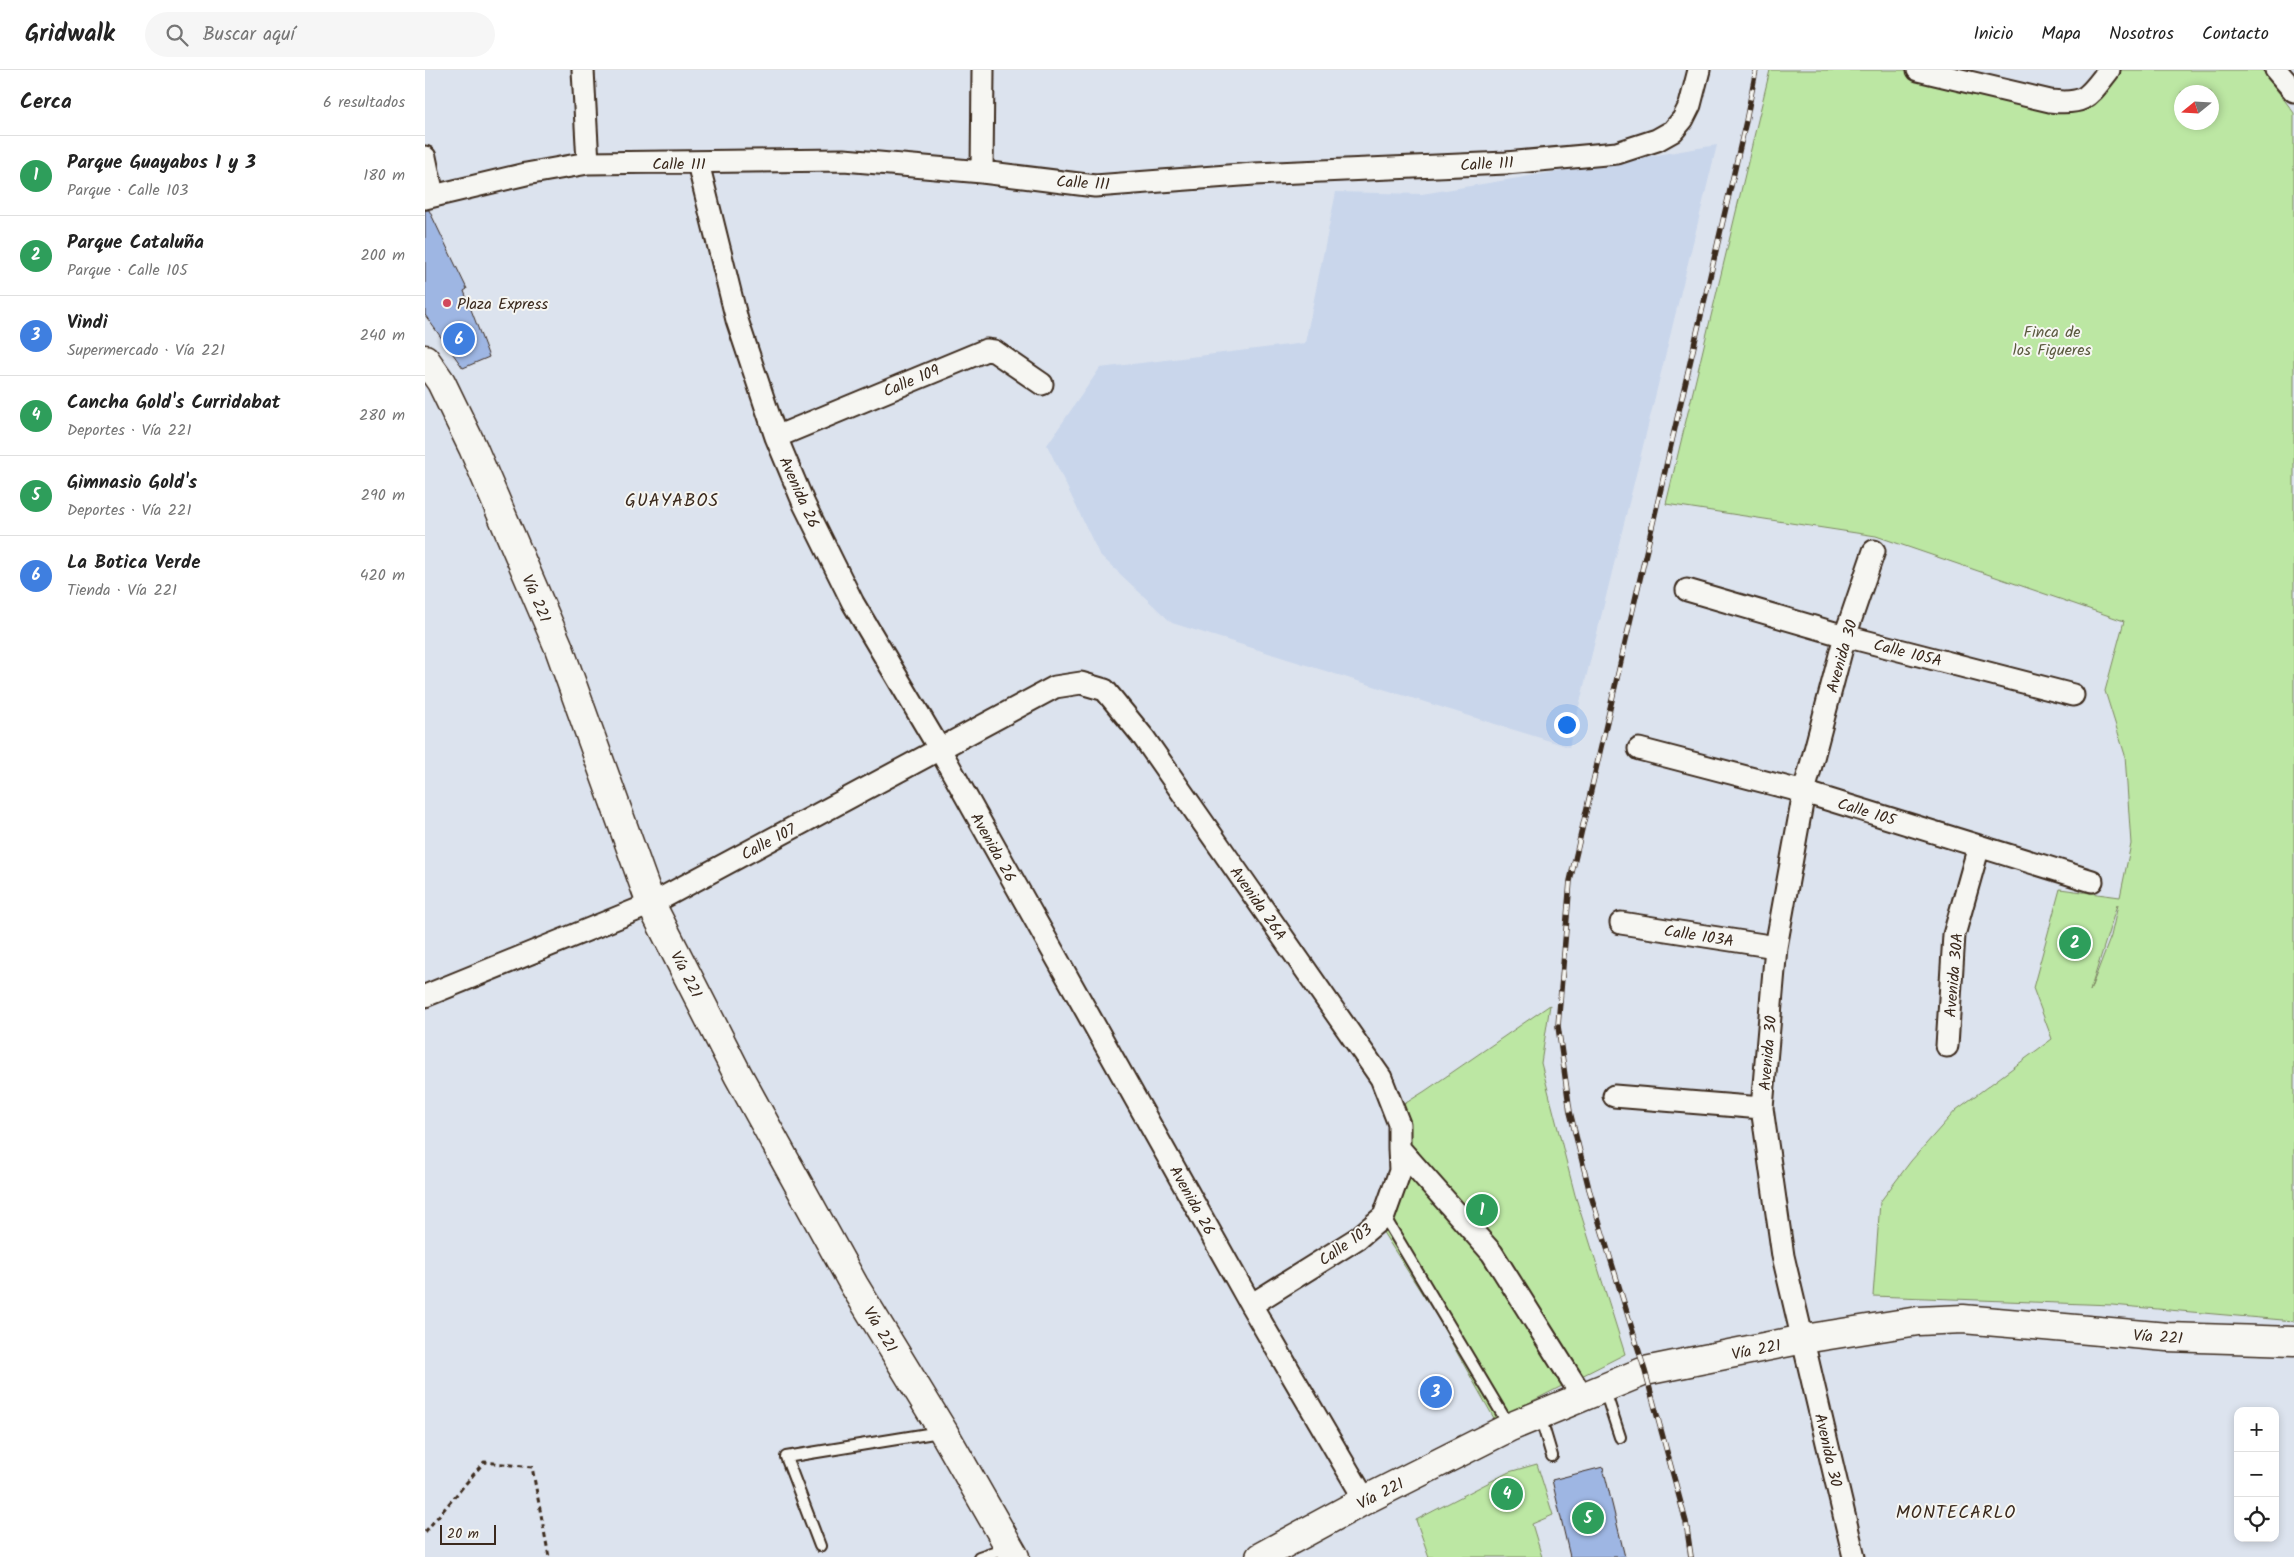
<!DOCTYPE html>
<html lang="es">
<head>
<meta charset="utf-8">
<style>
	body { margin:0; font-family:Kalam,sans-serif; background:#f6f6f6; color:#222 }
	.controls { position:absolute; right:15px; bottom:15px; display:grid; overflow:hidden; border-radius:10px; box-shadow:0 2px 8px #0003 }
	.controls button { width:45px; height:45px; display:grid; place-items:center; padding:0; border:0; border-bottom:1px solid #e0e0e0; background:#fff; color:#222; font:25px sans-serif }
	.compass { position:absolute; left:1749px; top:15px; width:45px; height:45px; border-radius:50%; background:#fff; box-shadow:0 2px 8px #0003; rotate:252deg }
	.scale { position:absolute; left:15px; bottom:12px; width:56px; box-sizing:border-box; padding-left:5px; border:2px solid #3b2a1e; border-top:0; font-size:14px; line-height:18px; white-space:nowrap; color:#3b2a1e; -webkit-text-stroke:4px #f6f6f2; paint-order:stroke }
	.you { position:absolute; left:1141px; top:654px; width:18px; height:18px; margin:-12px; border:4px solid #fff; border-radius:50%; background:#1a73e8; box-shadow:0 0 0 8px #1a73e833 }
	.badge { display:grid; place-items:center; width:32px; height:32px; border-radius:50%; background:#b45309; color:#fff; font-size:16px; font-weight:700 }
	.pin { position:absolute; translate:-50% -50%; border:2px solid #fff; box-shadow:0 1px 5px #0006 }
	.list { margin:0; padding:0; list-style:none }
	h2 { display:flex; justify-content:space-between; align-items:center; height:65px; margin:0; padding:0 20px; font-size:21px }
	h2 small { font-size:16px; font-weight:400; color:#767676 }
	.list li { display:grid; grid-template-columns:32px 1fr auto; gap:15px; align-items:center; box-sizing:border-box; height:80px; padding:0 20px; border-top:1px solid #e0e0e0 }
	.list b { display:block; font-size:19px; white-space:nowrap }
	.list p { margin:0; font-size:16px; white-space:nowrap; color:#767676 }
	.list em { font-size:16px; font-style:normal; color:#767676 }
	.icon { flex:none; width:28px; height:28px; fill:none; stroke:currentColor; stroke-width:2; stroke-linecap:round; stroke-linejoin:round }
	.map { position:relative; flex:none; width:1869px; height:1487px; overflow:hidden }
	header { display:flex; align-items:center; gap:30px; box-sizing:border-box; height:70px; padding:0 25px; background:#fff; border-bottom:1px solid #e0e0e0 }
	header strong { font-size:24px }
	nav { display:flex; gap:28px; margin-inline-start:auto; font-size:18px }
	.search { width:350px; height:45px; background:#f6f6f6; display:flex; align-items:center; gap:12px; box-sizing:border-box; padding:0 18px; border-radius:28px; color:#767676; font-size:19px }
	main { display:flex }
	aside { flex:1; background:#fff }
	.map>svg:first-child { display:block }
	.built { fill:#c9d6eb }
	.green { fill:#bce7a3; stroke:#7c8860; fill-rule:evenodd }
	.building { fill:#9eb6e3; stroke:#3b2a1e }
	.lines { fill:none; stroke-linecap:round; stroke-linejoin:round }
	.lane-casing { stroke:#3b2a1e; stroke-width:14 }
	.street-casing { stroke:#3b2a1e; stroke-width:25 }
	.secondary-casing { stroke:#3b2a1e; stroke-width:31 }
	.path { stroke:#3b2a1e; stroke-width:3; stroke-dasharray:5 4; stroke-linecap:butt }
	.lane { stroke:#f6f6f2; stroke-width:10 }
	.street { stroke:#f6f6f2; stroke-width:21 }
	.secondary { stroke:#f6f6f2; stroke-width:28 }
	.rail-casing { stroke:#3b2a1e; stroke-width:5.5 }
	.rail { stroke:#f6f6f2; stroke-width:4; stroke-dasharray:11; stroke-linecap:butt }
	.poi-dot { fill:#d1495b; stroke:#f6f6f2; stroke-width:2 }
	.labels { text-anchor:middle; stroke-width:4; stroke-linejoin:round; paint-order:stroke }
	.street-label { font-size:16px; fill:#3b2a1e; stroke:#f6f6f2 }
	.poi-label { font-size:16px; fill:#3b2a1e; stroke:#f6f6f2; text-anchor:start }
	.park-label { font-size:16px; fill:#5b593f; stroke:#f6f6f2 }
	.neighbourhood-label { font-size:18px; letter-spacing:1px; fill:#3b2a1e; stroke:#f6f6f2 }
</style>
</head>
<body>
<header>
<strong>Gridwalk</strong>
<div class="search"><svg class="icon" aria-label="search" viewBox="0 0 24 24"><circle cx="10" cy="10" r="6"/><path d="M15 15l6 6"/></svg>Buscar aquí</div>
<nav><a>Inicio</a><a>Mapa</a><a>Nosotros</a><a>Contacto</a></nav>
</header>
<main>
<aside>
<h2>Cerca<small>6 resultados</small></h2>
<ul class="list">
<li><span class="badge" style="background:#2e9e5b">1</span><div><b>Parque Guayabos 1 y 3</b><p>Parque · Calle 103</p></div><em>180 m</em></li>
<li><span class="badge" style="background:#2e9e5b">2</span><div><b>Parque Cataluña</b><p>Parque · Calle 105</p></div><em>200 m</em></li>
<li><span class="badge" style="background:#3f7fe0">3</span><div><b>Vindi</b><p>Supermercado · Vía 221</p></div><em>240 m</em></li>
<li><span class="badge" style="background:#2e9e5b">4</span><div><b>Cancha Gold's Curridabat</b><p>Deportes · Vía 221</p></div><em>280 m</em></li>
<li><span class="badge" style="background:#2e9e5b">5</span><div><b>Gimnasio Gold's</b><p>Deportes · Vía 221</p></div><em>290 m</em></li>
<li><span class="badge" style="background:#3f7fe0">6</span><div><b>La Botica Verde</b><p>Tienda · Vía 221</p></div><em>420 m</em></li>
</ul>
</aside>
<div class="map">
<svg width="1869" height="1487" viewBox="0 0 1869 1487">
	<rect width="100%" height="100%" fill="#dce3ee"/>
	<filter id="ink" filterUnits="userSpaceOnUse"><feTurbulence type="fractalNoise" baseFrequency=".02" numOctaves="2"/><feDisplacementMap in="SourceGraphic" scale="10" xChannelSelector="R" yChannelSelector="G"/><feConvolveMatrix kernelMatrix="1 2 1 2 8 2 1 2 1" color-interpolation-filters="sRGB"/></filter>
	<g filter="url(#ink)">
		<!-- built -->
		<path class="built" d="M1292,75l-148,602 -397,-124 -73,-69 -52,-109 53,-77 205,-25 31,-151 86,2z"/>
		<!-- green -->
		<path class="green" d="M1345,0h178l127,30 34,-30h153l32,43v1208l-182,-16 -239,-9 7,-94 31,-41 45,-51 96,-71 -19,-51 27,-99 60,8 11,-53 -6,-89 -20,-64 19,-70 -248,-85 -210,-32zM1756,22h30v30h-30zM1693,835l-7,31 -21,55 27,-86z
			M1125,935l-9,58 34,132 50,159 -130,66 -58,-103 -58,-91 18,-47 -4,-68 32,-20z
			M1112,1394l16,51 -21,9 10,33h-113l-13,-37 93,-48z"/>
		<!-- building -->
		<path class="building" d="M0,140h4l38,79 -3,2 25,66 -26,11 -38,-53z
			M1178,1397l22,90h-55l-18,-77z"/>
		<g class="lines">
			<!-- lane casing -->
			<g class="lane-casing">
				<path id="lane" d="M959,1146l126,211
					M1179,1318l16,49
					M1115,1346l12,40
					M395,1476l-34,-89 154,-25
					M554,1487l29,-10"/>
			</g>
			<!-- street casing -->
			<g class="street-casing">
				<path id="street" d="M158,0l5,93
					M1493,0l132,31c36,4 38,-4 59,-31
					M1851,0l18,21
					M0,87l8,38
					M273,93l39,157 39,117 28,67 49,99 86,145 312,557 114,195
					M557,102l1,-102
					M0,128l101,-24 62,-11 256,-3 138,12 113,14 159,-12 252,-11 111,-10 40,-13 16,-9 10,-12 7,-14 9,-35
					M351,367l210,-87 8,1 48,33
					M1262,520l158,46 228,59
					M1214,679l165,43 288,89
					M1196,853l155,24
					M0,926l226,-92 404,-217 26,-4 24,7 39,48 237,340 18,46v24l1,23 -16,45 -26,22 -107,67
					M1522,976l7,-111 25,-89
					M1189,1026l148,12
					M974,1078l93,105 90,143
					M1429,1487l-71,-301 -21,-148 14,-161 28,-155 41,-156 29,-85"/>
			</g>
			<!-- secondary casing -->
			<g class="secondary-casing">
				<path id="secondary" d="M0,289l16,23 32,66 86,200 92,256 87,171 116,210 89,146 72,126
					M835,1487l105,-57 145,-73 135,-56 159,-32 114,-18 45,-2 204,18 127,4"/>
			</g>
			<!-- path -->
			<path class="path" d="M0,1462l59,-70 48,5 17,90"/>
			<!-- lane -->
			<use href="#lane" class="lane"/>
			<!-- street -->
			<use href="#street" class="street"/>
			<!-- secondary -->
			<use href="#secondary" class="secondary"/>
			<!-- rail casing -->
			<g class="rail-casing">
				<path id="rail" d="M1266,1487l-5,-35 -41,-151 -56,-182 -19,-77 -12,-86 12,-145 176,-760 10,-51"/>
			</g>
			<!-- rail -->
			<use href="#rail" class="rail"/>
		</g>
	</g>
	<!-- markers -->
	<circle class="poi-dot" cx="22" cy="233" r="5"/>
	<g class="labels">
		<!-- street labels -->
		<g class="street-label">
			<text x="254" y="99">Calle 111</text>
			<text transform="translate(1062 93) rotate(-3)" y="6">Calle 111</text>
			<text transform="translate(658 112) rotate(3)" y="6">Calle 111</text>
			<text transform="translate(486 310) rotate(-23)" y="6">Calle 109</text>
			<text transform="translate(375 422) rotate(66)" y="6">Avenida 26</text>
			<text transform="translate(112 528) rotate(67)" y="6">Vía 221</text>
			<text transform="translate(1483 582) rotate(14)" y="6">Calle 105A</text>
			<text transform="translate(1416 586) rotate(-74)" y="6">Avenida 30</text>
			<text transform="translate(1442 741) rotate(17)" y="6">Calle 105</text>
			<text transform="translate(343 771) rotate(-28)" y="6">Calle 107</text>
			<text transform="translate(569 777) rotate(61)" y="6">Avenida 26</text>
			<text transform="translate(834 833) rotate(55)" y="6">Avenida 26A</text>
			<text transform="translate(1274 865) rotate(9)" y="6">Calle 103A</text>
			<text transform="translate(262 904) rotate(63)" y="6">Vía 221</text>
			<text transform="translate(1528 905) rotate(-85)" y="6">Avenida 30A</text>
			<text transform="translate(1342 983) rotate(-85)" y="6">Avenida 30</text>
			<text transform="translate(768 1130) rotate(61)" y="6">Avenida 26</text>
			<text transform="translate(920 1174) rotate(-35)" y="6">Calle 103</text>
			<text transform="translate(456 1259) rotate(59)" y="6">Vía 221</text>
			<text transform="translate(1733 1266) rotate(4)" y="6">Vía 221</text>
			<text transform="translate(1331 1279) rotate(-11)" y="6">Vía 221</text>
			<text transform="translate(1404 1380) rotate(77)" y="6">Avenida 30</text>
			<text transform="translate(955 1423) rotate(-27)" y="6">Vía 221</text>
		</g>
		<!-- poi labels -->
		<g class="poi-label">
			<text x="32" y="239">Plaza Express</text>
		</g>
		<!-- park labels -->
		<g class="park-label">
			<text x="1627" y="267">Finca de<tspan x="1627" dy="18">los Figueres</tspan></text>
		</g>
		<!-- neighbourhood labels -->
		<g class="neighbourhood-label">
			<text x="247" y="436">GUAYABOS</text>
			<text x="1531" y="1448">MONTECARLO</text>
		</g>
	</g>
</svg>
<div class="controls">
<button>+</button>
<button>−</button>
<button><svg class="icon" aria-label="locate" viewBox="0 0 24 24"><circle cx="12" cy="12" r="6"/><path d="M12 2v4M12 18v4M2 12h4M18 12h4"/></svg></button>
</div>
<svg class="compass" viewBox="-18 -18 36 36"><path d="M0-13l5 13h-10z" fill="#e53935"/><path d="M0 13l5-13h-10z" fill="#767676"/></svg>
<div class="scale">20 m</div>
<div class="you"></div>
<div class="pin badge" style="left:1057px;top:1140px;background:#2e9e5b">1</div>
<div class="pin badge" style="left:1650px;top:873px;background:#2e9e5b">2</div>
<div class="pin badge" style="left:1011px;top:1322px;background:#3f7fe0">3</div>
<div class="pin badge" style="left:1082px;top:1424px;background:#2e9e5b">4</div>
<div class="pin badge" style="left:1163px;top:1448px;background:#2e9e5b">5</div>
<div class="pin badge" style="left:34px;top:269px;background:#3f7fe0">6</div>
</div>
</main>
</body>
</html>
